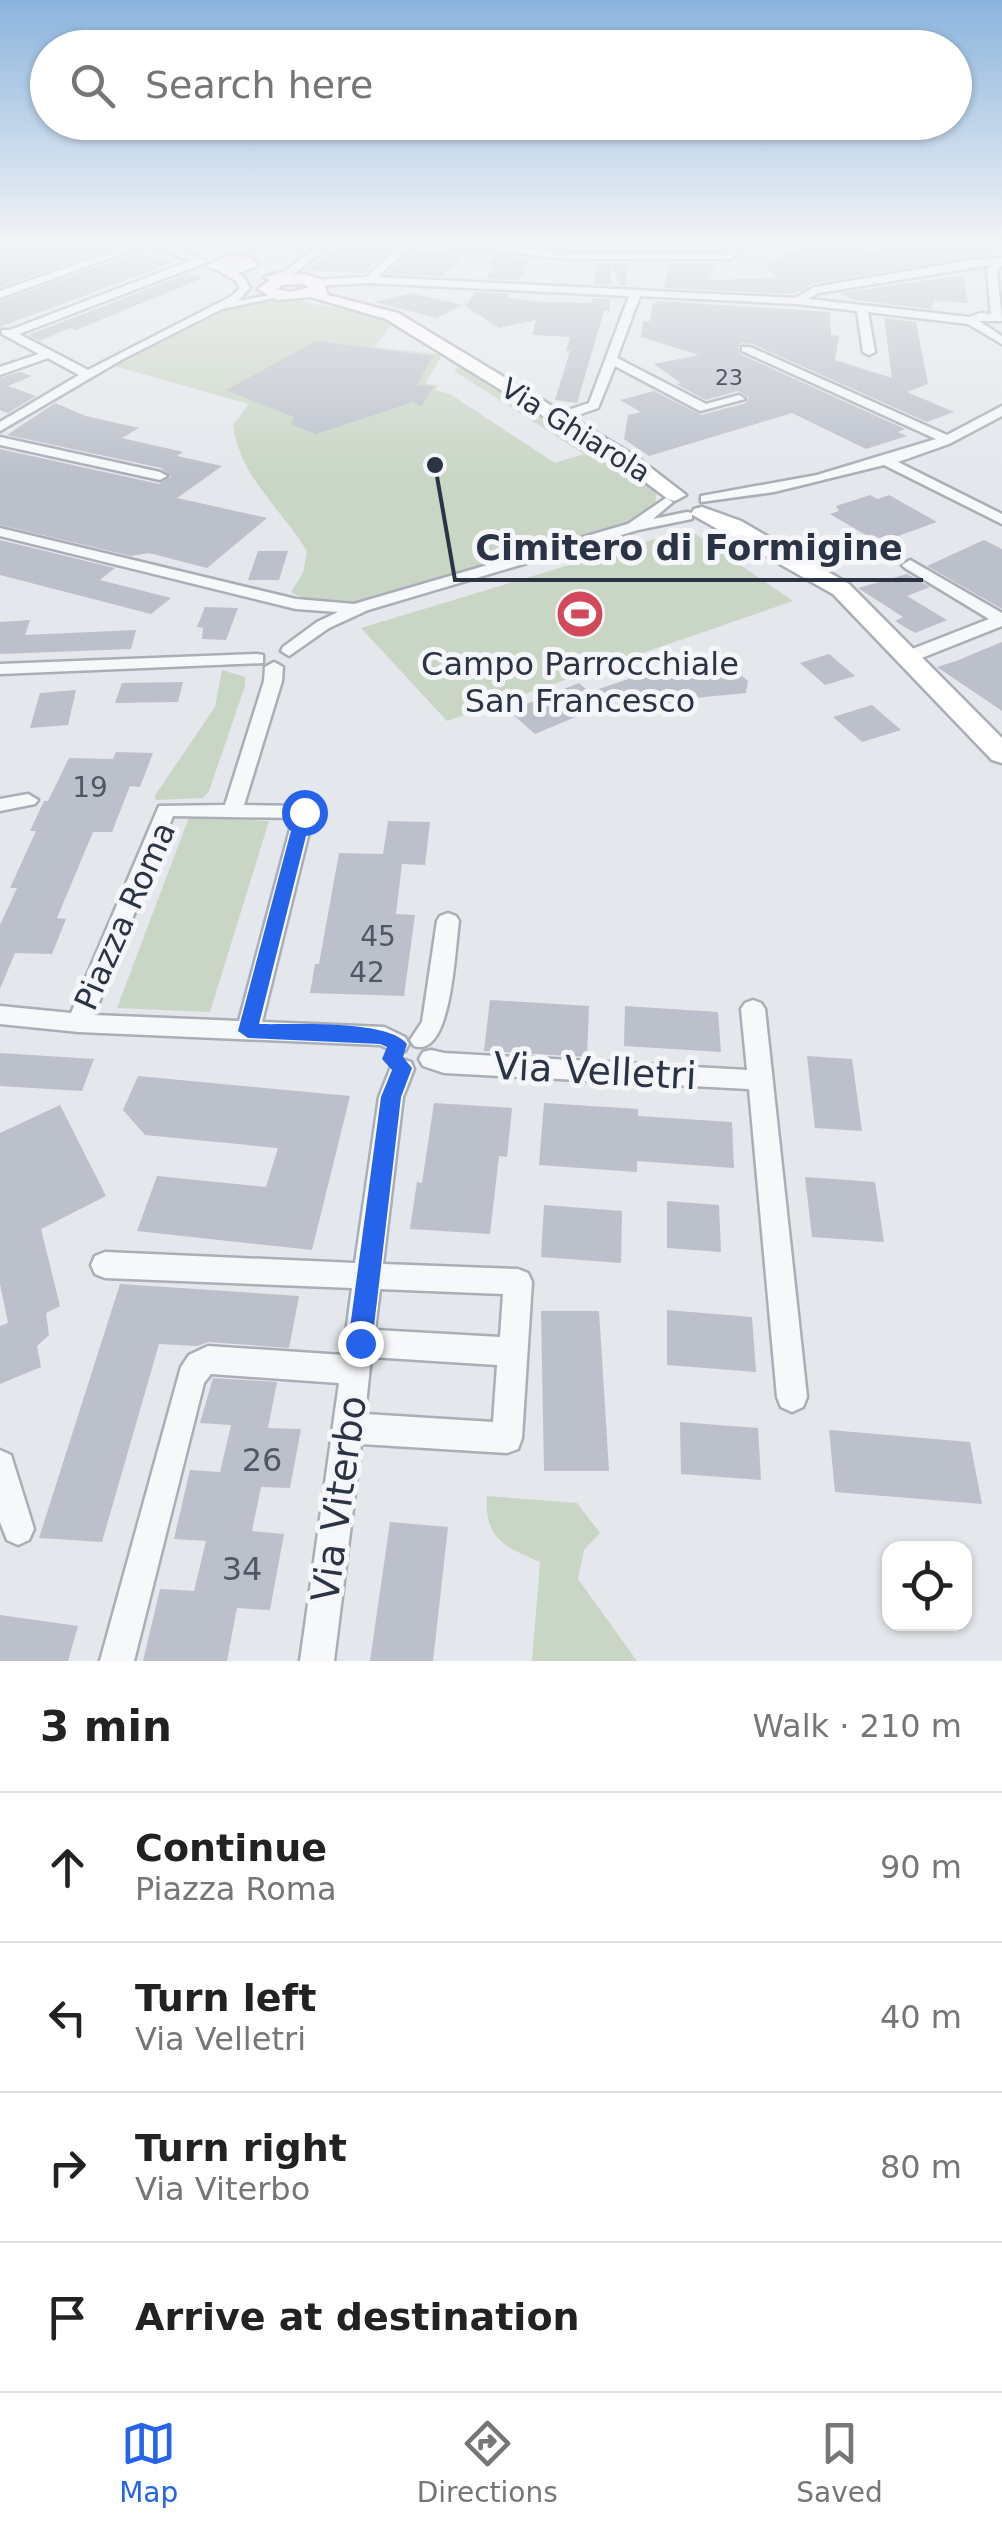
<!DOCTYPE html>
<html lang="en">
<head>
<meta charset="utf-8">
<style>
	body { margin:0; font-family:"DejaVu Sans",sans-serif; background:#f6f6f6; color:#222 }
	.controls { position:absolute; right:30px; bottom:30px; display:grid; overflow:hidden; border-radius:20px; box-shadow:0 2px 8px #0004 }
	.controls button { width:90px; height:90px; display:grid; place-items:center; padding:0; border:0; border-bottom:2px solid #e0e0e0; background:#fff; color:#222; font:50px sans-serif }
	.stop { position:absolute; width:30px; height:30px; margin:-22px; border:8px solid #2563eb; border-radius:50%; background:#fff }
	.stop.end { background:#2563eb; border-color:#fff; box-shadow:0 2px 10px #0008 }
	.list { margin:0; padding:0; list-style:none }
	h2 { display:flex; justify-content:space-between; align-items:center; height:130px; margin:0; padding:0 40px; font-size:42px }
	h2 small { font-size:32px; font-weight:400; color:#767676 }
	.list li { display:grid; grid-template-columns:65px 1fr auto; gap:30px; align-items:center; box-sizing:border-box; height:150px; padding:0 40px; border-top:2px solid #e0e0e0 }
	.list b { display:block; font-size:38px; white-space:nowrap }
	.list p { margin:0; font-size:32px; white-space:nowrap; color:#767676 }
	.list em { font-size:32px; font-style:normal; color:#767676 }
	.icon { flex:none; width:55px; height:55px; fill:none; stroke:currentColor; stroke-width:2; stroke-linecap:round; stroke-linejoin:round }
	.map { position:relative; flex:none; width:1002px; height:1661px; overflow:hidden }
	.search { position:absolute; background:#fff; box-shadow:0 2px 8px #0004; left:30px; right:30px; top:30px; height:110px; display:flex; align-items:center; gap:25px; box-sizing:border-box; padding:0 35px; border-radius:55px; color:#767676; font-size:38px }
	.sheet { height:730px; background:#fff }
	nav { display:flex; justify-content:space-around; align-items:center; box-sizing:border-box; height:140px; border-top:2px solid #e0e0e0; background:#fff; font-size:28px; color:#767676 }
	nav a { display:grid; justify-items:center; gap:5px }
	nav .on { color:#2563eb }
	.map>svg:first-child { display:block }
	.green { fill:#c9d6c5 }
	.building { fill:#bbc0ca }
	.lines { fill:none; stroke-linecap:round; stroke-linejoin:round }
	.street-casing { stroke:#a9aeb7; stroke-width:5 }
	.secondary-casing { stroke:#a9aeb7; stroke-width:5 }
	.street { fill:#f7f8fa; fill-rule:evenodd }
	.secondary { fill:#fff; fill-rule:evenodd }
	.route { fill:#2563eb }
	.labels { text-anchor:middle; stroke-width:10; stroke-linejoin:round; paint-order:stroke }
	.far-number-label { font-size:22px; fill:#4f5766 }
	.far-street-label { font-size:28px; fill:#2b3445; stroke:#f4f6f9 }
	.number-label { font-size:28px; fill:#4f5766 }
	.poi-label { font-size:32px; fill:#2b3445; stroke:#f4f6f9 }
	.street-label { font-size:32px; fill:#2b3445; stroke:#f4f6f9 }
	.near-number-label { font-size:32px; fill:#4f5766 }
	.near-street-label { font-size:38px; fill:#2b3445; stroke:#f4f6f9 }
	.leader { fill:none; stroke:#2b3445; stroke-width:4 }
	.callout-dot { fill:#2b3445; stroke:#f4f6f9; stroke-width:4 }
	.callout-label { font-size:35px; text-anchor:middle; font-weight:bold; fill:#2b3445; stroke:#f4f6f9; stroke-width:10; stroke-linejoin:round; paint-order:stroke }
</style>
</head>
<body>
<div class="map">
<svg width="1002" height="1661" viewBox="0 0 1002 1661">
	<rect width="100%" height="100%" fill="#e4e7ec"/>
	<!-- green -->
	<path class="green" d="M284,298l102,20 7,5 -19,24 68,8 -17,29 12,1 -2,5 15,4 105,69 29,-9 -130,-83 8,-9 195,124 -2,22 -10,10 -291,85c-22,0 -43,1 -63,-11l12,-19 4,-22c-26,-42 -68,-76 -74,-126l16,-21 -135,-38 114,-57z
		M688,529l105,72 -346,120 -86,-93z
		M222,670l23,7v9l-36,105 -6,7 -46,2 -3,-3 61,-90z
		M189,817l80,4 -59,191 -93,-4z
		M487,1496l90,7 23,30 -16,17 -6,29 59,82h-105l8,-99c-35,-15 -56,-23 -53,-66z"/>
	<!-- building -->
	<path class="building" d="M5,244h98l11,3 -114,40v-36z
		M339,244h35l20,2 -30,27 -58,-3z
		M809,244h34l32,8 23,-8 104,3 -24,9 -164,27 -20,11 -130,-6 6,-25h47l-10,17 70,-2 -13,-14z
		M414,248l17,3 34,4 -23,21 -55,-2z
		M136,253l39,9 -175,65v-26z
		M496,255l36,4 -11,12 5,1 -7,8 -34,-1 10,-13 -9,-1z
		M596,263h32l-2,23 -6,-1 -8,-21 -1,21 -17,-1z
		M187,274l16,4 -127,52 -6,-2 -30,13 -12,-6z
		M963,275l5,28 -34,-2 -3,8 -76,-9 -15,-7z
		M475,292l35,2 -3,4 36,4 48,1 1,-5 18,1v12h-6l-27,92 -22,-3 15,-49h-4l4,-14 -38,-2 4,-15 -37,8 -34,-22z
		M411,293l51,12 -25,13 -63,-16z
		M660,301l170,11 1,23 8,1 -4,24 57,18 -8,-60 32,4 12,62 -21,8 47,20 -27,10 -175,-78 -10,-1 -4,4 2,7 165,75 -7,3 9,4 -41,13 -74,-36 -143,43 -25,-17 4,-24 13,-3 -21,-12 34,-9 47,24 45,-12 3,-5 -11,-7 -32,9 -30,-16 5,-1 -27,-19 45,-9 -58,-18 2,-16h7l3,-17z
		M316,341l117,15 -16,29 17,1 -13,21 -8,-5 -97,32 -25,-10 3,-7 -68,-27z
		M20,372l12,4 -24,10 28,10 -28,17 -8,-3v-32z
		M55,403l31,13 53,12 -17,10 61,14 -6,4 45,10 -45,32 90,20 -60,50 -58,-15 -18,3 -131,-31v-76l159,35 12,-7 -10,-9 -154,-33z
		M870,495l8,4 11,-4 48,27 -39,14 -20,2 -14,-4 -34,-20 9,-3 -3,-5z
		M0,540l115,28 -15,12 71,18 -20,16 -151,-39z
		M984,540l18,9v60l-75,-43z
		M258,551h30l-9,29h-31z
		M907,574l23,13 -23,9 40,24 -32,13 -20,-12 8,-4 -45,-29z
		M205,607l33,1 -12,32 -24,-1 1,-11 -6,-1z
		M30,620l-5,15 111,-5 -5,19 -131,5v-32z
		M1002,642v69l-65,-44 19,-6z
		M702,654l26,10 20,17 -2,12 -62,6 -49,12 -12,-14 -88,37 -26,-23 70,-28 11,9z
		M829,654l26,22 -30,9 -25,-22z
		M183,682l-5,20 -63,1 7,-20z
		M76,690l-8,35 -38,3 10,-35z
		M872,705l29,25 -39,12 -29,-25z
		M116,752l37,1 -13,34 -10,-1 -18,46h-19l-36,86 9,1 -14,35 -37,-1 -15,36v-64l17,-37h-7l26,-57h-6l14,-30h4l21,-43 44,1z
		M388,821l42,1 -5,43 -23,-1 -6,50 19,1 -11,81 -94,-3 5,-29h4l20,-111 44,1z
		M490,1000l99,6 -2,51 -103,-6z
		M625,1006l93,6 3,40 -97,-6z
		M0,1053l94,6 -12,32 -82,-5z
		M807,1056l45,3 10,72 -47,-3z
		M138,1076l212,20 -38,154 -175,-19 20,-55 109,11 12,-39 -133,-13 -22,-25z
		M434,1103l78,5 -5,49 -8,-1 -9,78 -80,-5 7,-47 5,1z
		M544,1103l94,6v7l94,6 2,46 -97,-7v11l-98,-7z
		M60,1105l46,91 -65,33 19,77 -14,7 3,22 -12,11 4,21 -41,17v-58l8,-3 -8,-39v-151z
		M805,1177l70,5 9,60 -72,-5z
		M667,1201l52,4 2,47 -54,-4z
		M544,1205l78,6 -1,52 -80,-6z
		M120,1284l179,12 -10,52 -81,-6 -10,4 -39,-2 -57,198 -63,-4z
		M667,1310l85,7 4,55 -89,-7z
		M541,1311h58l10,160h-65z
		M213,1378l64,4 -9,46 33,1 -11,59 -29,-1 -9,44 32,3 -14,76 -33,-2 -10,53h-84l17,-72 34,2 12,-50 -32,-2 16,-69 30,2 11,-47 -31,-2z
		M680,1422l78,6 3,52 -80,-6z
		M829,1430l141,12 12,62 -147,-12z
		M390,1522l58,5 -15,134h-63z
		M0,1615l78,11 -10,35h-68z"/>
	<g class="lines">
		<!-- street casing -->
		<g class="street-casing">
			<path id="street" d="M134,244h15l-149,54v-7z
				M149,244h15l44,18 -189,72 69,36 144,-74 8,-8 -5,-8 -13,-7v-4l21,7 7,12 -12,13 41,-8 5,3 -62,13 -99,50 -123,72v-9l79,-47 -31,-17 -48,17v-8l39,-13 -37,-20v-4h8l180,-69z
				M320,244h11l-38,31 -24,5 -5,-3 22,-6z
				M402,244h11l-35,33 417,21 20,-11 156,-27 31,-2v8l-5,5 5,50h-23l23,15v8l-34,-20 -100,-12 7,40 -6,3 -6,-3 -6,-41 -60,-7 -157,-8 -23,62 89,46 33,-9 6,4 -45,12 -85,-45 -17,42 -40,14 -5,-1v-6l36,-12 40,-107 -260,-13 -53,3 -5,-3 5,-3 50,-3zM991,265l-4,5 4,44 -10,-1 -12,4 -161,-18 10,-6z
				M430,244h39l98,9h160l4,-9h10l-10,15h-164z
				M742,347h8l197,88 55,-29v10l-53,28 -51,18 104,52v10l-118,-59 -110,27 -73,10v-6l116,-21 119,-36 -194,-88z
				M0,437l160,35 7,4 -7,4 -160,-35z
				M666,498l7,4 -20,17 34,-7 5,1v6l-54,11 -270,80 -39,18 -40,28 -8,-5 2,-4 34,-25 21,-10 -42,-3 -296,-73v-8l296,71 58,5 274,-80z
				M910,560l92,53v13l-88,35h-12v-8l87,-34 -84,-51 -3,-3z
				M257,654l6,1v8l-263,11v-10z
				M274,662l9,5 -1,14 -38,124 60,1 10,6 -52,210 122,5 21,10 4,7 -4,7 -8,2 -17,-8 -301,-13 -79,-8v-18l71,7 88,-207 66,-1 39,-124 1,-14zM173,816l120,2 -54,203 -145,-6z
				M28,794l10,6 -3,4 -35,7v-12z
				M448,913l8,3 3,5c-4,26 -7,138 -45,125l-4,-6 12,-18 15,-101 3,-5z
				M753,1000l8,3 4,6 42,388 -4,10 -11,5 -11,-5 -4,-10 -28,-308 -305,-16 -21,-7 -4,-7 4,-7 8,-2 13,3 303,17 -6,-61 4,-6z
				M402,1059l9,3 3,7 -11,28 -20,167 135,5 10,4 4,9 -10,156 -4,11 -11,4 -146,-9 -27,217h-34l39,-278 -128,-9 -7,9 -70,278h-34l81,-294 8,-12 19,-9 135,9 9,-67 -247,-10 -10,-4 -4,-9 4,-9 10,-4 250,11 24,-166 14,-35zM380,1289l123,5 -3,43 -125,-7zM371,1357l126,8 -4,57 -128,-8z
				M0,1450l11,5 23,74 -5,11 -11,5 -11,-5 -7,-18z"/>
		</g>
		<!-- secondary casing -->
		<g class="secondary-casing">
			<path id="secondary" d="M229,255l23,3 6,7 -25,11 -27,-10z
				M305,274l17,6 6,15 70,18 240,145 48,37 -11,6 -7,-2 -44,-33 -238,-147 -75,-22 -34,3 -19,-11 16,-12zM303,284l6,3 -18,5 -15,-3 7,-4z
				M702,507l39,14 108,63 153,154v25l-10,-3 -159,-166 -142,-80 3,-5z"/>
		</g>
		<!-- street -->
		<use href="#street" class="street"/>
		<!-- secondary -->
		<use href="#secondary" class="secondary"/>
	</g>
	<!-- sky -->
	<linearGradient id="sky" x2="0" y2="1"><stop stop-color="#8bb4dd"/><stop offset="0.51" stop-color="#f3f4f6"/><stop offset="1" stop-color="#f3f4f6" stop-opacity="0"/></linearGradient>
	<rect width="1002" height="477" fill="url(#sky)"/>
	<!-- route -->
	<path class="route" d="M304,807l8,5 -53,212c33,1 129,-5 148,20l-4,13 9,11 -11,29 -29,246 -4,8 -8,3 -8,-3 -4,-8 33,-246 11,-27 -10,-11 5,-12 -7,-3 -132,-6 -10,-7 58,-219z"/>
	<!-- icons -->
	<defs>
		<g id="stadium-disc" transform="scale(2.5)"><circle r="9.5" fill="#d1495b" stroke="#f4f6f9"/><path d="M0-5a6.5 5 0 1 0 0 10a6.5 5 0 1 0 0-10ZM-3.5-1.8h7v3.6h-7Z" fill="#fff"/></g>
	</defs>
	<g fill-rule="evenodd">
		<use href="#stadium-disc" x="580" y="614"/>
	</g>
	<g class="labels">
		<!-- far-number labels -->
		<g class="far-number-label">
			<text x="729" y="385">23</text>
		</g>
		<!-- far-street labels -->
		<g class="far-street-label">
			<text transform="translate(576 430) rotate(32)" y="10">Via Ghiarola</text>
		</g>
		<!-- number labels -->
		<g class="number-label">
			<text x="90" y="797">19</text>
			<text x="378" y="946">45</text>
			<text x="367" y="982">42</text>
		</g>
		<!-- poi labels -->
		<g class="poi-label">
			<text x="580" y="675">Campo Parrocchiale<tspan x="580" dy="37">San Francesco</tspan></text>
		</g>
		<!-- street labels -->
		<g class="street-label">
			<text transform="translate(125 916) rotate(-66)" y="11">Piazza Roma</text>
		</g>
		<!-- near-number labels -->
		<g class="near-number-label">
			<text x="262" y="1471">26</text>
			<text x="242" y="1580">34</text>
		</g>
		<!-- near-street labels -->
		<g class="near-street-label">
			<text transform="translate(595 1071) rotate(3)" y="13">Via Velletri</text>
			<text transform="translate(339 1499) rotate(-82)" y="13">Via Viterbo</text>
		</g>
	</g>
	<!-- callouts -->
	<path class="leader" d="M435 465L455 580H923"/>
	<circle class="callout-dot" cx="435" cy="465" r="10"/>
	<g class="callout-label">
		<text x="689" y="560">Cimitero di Formigine</text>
	</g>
</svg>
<div class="controls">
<button><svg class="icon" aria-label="locate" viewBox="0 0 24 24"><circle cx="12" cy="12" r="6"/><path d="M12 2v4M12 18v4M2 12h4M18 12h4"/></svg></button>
</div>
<div class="stop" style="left:304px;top:812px"></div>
<div class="stop end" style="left:360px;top:1343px"></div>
<div class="search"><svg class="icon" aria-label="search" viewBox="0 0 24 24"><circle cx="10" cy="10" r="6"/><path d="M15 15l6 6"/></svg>Search here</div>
</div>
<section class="sheet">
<h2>3 min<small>Walk · 210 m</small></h2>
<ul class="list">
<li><svg class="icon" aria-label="ahead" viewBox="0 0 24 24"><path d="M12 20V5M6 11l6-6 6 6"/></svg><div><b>Continue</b><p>Piazza Roma</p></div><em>90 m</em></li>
<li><svg class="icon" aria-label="left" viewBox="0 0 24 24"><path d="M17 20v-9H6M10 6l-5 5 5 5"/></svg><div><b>Turn left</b><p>Via Velletri</p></div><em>40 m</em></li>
<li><svg class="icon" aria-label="right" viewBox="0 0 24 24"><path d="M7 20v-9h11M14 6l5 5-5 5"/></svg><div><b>Turn right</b><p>Via Viterbo</p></div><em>80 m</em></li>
<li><svg class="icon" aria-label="arrive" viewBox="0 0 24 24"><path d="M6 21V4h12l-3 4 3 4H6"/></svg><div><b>Arrive at destination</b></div></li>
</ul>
</section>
<nav>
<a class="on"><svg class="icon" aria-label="map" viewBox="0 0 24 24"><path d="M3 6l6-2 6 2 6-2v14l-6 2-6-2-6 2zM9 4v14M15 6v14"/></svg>Map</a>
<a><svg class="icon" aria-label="directions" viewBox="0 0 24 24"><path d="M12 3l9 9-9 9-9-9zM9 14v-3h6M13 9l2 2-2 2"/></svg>Directions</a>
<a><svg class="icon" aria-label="saved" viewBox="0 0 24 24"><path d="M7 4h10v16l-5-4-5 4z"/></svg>Saved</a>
</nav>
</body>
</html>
